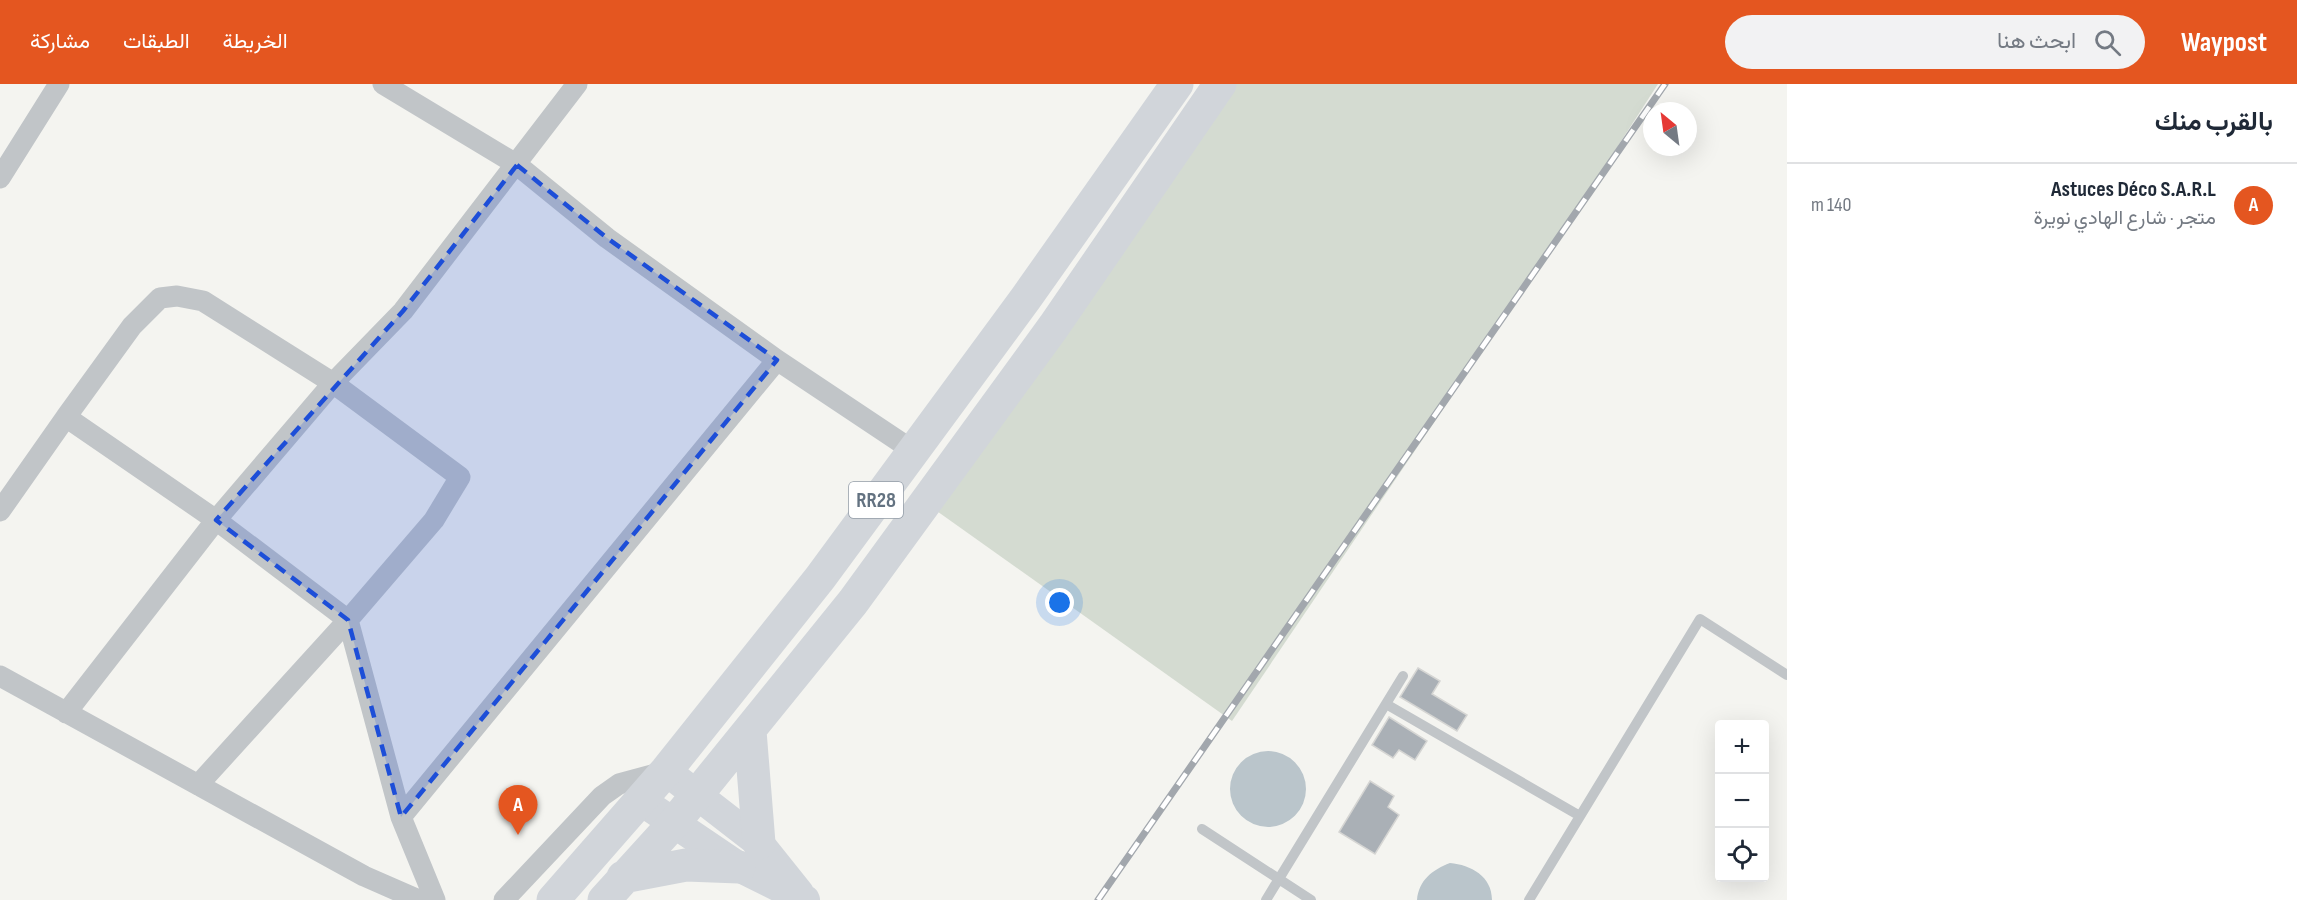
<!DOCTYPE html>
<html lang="ar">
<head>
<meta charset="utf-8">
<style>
	body { margin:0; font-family:"Sofia Sans Condensed",Vazirmatn,sans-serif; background:#f2f2f3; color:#1f2937; direction:rtl }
	.controls { position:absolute; right:18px; bottom:18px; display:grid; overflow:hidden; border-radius:6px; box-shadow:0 6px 24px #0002 }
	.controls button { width:54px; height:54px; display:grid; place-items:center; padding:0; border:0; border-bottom:2px solid #e0e1e3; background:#fff; color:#1f2937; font:30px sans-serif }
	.compass { position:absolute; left:1643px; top:18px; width:54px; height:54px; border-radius:50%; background:#fff; box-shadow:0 6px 24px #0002; rotate:331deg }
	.you { position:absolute; left:1060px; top:519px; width:21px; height:21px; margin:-15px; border:4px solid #fff; border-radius:50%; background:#1a73e8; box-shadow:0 0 0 9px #1a73e833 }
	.badge { display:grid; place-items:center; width:39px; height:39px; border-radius:50%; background:#e45620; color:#fff; font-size:20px; font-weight:700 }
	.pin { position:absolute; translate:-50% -50px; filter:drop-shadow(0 2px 3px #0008) }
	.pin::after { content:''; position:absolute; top:32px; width:21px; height:18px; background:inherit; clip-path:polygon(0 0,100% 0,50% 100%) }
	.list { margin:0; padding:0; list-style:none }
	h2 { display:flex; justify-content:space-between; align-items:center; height:78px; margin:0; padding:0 24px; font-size:26px }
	h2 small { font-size:20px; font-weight:400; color:#747a83 }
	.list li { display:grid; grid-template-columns:39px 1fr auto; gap:18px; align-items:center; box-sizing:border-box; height:84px; padding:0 24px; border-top:2px solid #e0e1e3 }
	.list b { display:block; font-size:22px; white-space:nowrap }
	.list p { margin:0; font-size:20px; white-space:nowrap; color:#747a83 }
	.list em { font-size:20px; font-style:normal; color:#747a83 }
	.icon { flex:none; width:33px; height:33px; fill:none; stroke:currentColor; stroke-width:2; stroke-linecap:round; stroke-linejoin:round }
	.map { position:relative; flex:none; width:1787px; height:816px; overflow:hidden; direction:ltr }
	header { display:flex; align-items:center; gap:36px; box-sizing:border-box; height:84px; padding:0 30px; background:#e45620; color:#fff }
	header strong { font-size:28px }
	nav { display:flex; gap:33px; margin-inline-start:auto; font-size:21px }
	.search { width:420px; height:54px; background:#f2f2f3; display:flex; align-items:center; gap:15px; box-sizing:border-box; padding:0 21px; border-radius:33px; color:#747a83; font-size:22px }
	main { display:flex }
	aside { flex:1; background:#fff }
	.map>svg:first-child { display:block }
	.green { fill:#d4dbd1 }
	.water { fill:#bac5cb }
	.building { fill:#aab0b6; stroke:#d5d5d3; stroke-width:1.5 }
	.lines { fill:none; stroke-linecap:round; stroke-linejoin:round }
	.lane { stroke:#c1c5c8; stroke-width:10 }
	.street { stroke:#c1c5c8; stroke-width:21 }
	.secondary { stroke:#d1d5da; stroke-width:30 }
	.highway { stroke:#d1d5da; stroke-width:33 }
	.rail-casing { stroke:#a2a7ad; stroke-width:7 }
	.rail { stroke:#fff; stroke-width:4.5; stroke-dasharray:14; stroke-linecap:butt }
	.marked { fill:#1d4ed8; fill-opacity:0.2; stroke:#1d4ed8; stroke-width:4.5; stroke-dasharray:12 8; stroke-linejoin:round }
	.labels { text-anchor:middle; stroke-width:6; stroke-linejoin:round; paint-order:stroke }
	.shield { fill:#fff; stroke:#929ca7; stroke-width:1.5 }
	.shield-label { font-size:21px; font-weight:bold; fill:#637281 }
</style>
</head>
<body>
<header>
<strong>Waypost</strong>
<div class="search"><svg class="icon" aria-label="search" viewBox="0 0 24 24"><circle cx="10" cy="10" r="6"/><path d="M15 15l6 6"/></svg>ابحث هنا</div>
<nav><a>الخريطة</a><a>الطبقات</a><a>مشاركة</a></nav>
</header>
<main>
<aside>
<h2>بالقرب منك<small></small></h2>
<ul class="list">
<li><span class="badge">A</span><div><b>Astuces Déco S.A.R.L</b><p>متجر · شارع الهادي نويرة</p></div><em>140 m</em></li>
</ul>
</aside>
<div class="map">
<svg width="1787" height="816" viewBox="0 0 1787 816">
	<rect width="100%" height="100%" fill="#f4f4f0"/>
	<!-- green -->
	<path class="green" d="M1231,0h427l-108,167 -318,470 -298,-212z"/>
	<!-- water -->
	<path class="water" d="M1230 705a38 38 0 1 1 76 0a38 38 0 1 1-76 0Z
		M1450,779c21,2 42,13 42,37h-75c2,-20 15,-30 33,-37z"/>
	<!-- building -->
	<path class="building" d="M1418,584l22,13 -8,13 35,21 -10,16 -57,-34z
		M1389,633l38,24 -12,19 -16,-10 -6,8 -21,-13z
		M1370,697l24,15 -6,11 11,8 -24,39 -36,-22z"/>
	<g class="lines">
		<!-- lane -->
		<path class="lane" d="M1386,620l194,112
			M1202,745l109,71
			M1266,816l137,-224
			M1529,816l171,-281 87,56"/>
		<!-- street -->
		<path class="street" d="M383,0l133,80 91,74 170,122 135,90
			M0,94l59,-94
			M0,427l66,-94
			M0,592l364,200 55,24
			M66,629l150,-193 117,-137 70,-72 174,-227
			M198,701l150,-165 86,-100 26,-43 -127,-94 -130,-82 -26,-5 -17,2 -28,28 -66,91 150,103 132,100 53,197 34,83
			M401,733l376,-457
			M504,816l98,-104 17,-12 44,-12"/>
		<!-- secondary -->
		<path class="secondary" d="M666,687l93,72 40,50
			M640,716l99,67 66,33"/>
		<!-- highway -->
		<path class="highway" d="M750,647l9,112
			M623,793l63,-12 53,2
			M553,816l113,-129 154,-193 206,-280 151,-214
			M604,816l70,-77 179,-221 201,-276 166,-242"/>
		<!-- rail casing -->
		<g class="rail-casing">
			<path id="rail" d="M1098,816l567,-816"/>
		</g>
		<!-- rail -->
		<use href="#rail" class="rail"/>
	</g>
	<!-- marked area -->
	<path class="marked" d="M517,81l90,73 170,122 -376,457 -53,-197 -132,-100 187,-209z"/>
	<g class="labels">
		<!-- shield labels -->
		<rect class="shield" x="849" y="398" width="54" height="36" rx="4.5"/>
		<g class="shield-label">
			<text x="876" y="423">RR28</text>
		</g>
	</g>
</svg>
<div class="controls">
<button>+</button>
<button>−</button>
<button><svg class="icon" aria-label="locate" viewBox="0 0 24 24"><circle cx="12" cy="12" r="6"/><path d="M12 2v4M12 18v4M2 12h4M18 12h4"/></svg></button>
</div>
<svg class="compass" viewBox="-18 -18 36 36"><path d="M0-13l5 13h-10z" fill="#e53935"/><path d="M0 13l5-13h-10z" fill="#747a83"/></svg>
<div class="you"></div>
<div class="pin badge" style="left:518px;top:751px">A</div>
</div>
</main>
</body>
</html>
